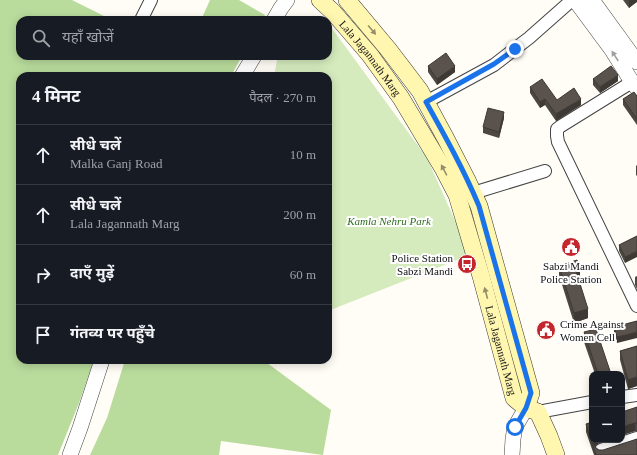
<!DOCTYPE html>
<html lang="hi">
<head>
<meta charset="utf-8">
<style>
	body { margin:0; font-family:"Times New Roman","Noto Sans Devanagari",serif; background:#20242c; color:#f1f3f6 }
	.controls { position:absolute; right:12px; bottom:12px; display:grid; overflow:hidden; border-radius:8px; box-shadow:0 2px 10px #0003 }
	.controls button { width:36px; height:36px; display:grid; place-items:center; padding:0; border:0; border-bottom:1px solid #363941; background:#171b24; color:#f1f3f6; font:20px sans-serif }
	.stop { position:absolute; width:12px; height:12px; margin:-9px; border:3px solid #1a73e8; border-radius:50%; background:#fff }
	.stop.end { background:#1a73e8; border-color:#fff; box-shadow:0 1px 4px #0008 }
	.list { margin:0; padding:0; list-style:none }
	h2 { display:flex; justify-content:space-between; align-items:center; height:52px; margin:0; padding:0 16px; font-size:17px }
	h2 small { font-size:13px; font-weight:400; color:#9ea1a6 }
	.list li { display:grid; grid-template-columns:26px 1fr auto; gap:12px; align-items:center; box-sizing:border-box; height:60px; padding:0 16px; border-top:1px solid #363941 }
	.list b { display:block; font-size:15px; white-space:nowrap }
	.list p { margin:0; font-size:13px; white-space:nowrap; color:#9ea1a6 }
	.list em { font-size:13px; font-style:normal; color:#9ea1a6 }
	.icon { flex:none; width:22px; height:22px; fill:none; stroke:currentColor; stroke-width:2; stroke-linecap:round; stroke-linejoin:round }
	.map { position:relative; flex:none; width:637px; height:455px; overflow:hidden }
	.search { position:absolute; background:#171b24; box-shadow:0 2px 10px #0003; left:16px; top:16px; width:316px; height:44px; display:flex; align-items:center; gap:10px; box-sizing:border-box; padding:0 14px; border-radius:12px; color:#9ea1a6; font-size:15px }
	.panel { position:absolute; background:#171b24; box-shadow:0 2px 10px #0003; left:16px; top:72px; width:316px; height:292px; border-radius:12px }
	.map>svg:first-child { display:block }
	.green { fill:#d5ebbd }
	.forest { fill:#b9dc9c }
	.lines { fill:none; stroke-linecap:round; stroke-linejoin:round }
	.minor-casing { stroke:#444; stroke-width:14 }
	.tertiary-casing { stroke:#444; stroke-width:16 }
	.secondary-casing { stroke:#333; stroke-width:18 }
	.minor { stroke:#fff; stroke-width:12 }
	.tertiary { stroke:#fff; stroke-width:15 }
	.secondary { stroke:#fff6b0; stroke-width:17 }
	.wall { fill:#4d4742 }
	.shaded-wall { fill:#3f3936 }
	.building { fill:#5a524d; stroke:#3f3936 }
	.oneway { fill:#948f68 }
	.oneway2 { fill:#a0a0a0 }
	.route { stroke:#1a73e8; stroke-width:5 }
	.labels { text-anchor:middle; stroke-width:4; stroke-linejoin:round; paint-order:stroke }
	.street-label { font-size:11px; fill:#111; stroke:#fff }
	.park-label { font-size:11px; font-style:italic; fill:#2f6b1f; stroke:#fff }
	.poi-label { font-size:11px; fill:#111; stroke:#fff; text-anchor:end }
</style>
</head>
<body>
<div class="map">
<svg width="637" height="455" viewBox="0 0 637 455">
	<rect width="100%" height="100%" fill="#fffdf5"/>
	<!-- green -->
	<path class="green" d="M328,23l99,135 33,74 7,24 -139,55v-235h-54l4,-20h50z"/>
	<!-- forest -->
	<path class="forest" d="M0,0h72l40,20h-92v36h222l-11,20h-211v284h74l-15,43 -21,52h-58z
		M210,0h29l26,15 -3,5h-61z
		M125,360h138l68,50 -8,45 -102,-14 -2,14h-129l17,-37z"/>
	<g class="lines">
		<!-- minor casing -->
		<g class="minor-casing">
			<path id="minor" d="M141,20l10,-20
				M632,82l-71,44 -4,3v7l1,6 79,164
				M426,102l68,-37 35,-27 43,-38
				M473,193l72,-22
				M622,397l15,-2
				M538,412l54,-10
				M601,450l36,-12"/>
		</g>
		<!-- tertiary casing -->
		<g class="tertiary-casing">
			<path id="tertiary" d="M575,0l37,50 20,32 5,6
				M592,0l45,62
				M274,20l7,-12 6,-8
				M242,76l12,-20
				M70,455l10,-27 22,-68
				M512,455l1,-16 2,-12 11,-19"/>
		</g>
		<!-- secondary casing -->
		<g class="secondary-casing">
			<g id="secondary">
				<path id="s1" d="M320,0l13,12 37,43 31,43 43,72 13,25 24,81 33,122 12,10 12,4 11,24 7,19"/>
				<path d="M347,0l41,49 32,42 26,48 21,41 12,26 52,187 -5,15"/>
			</g>
		</g>
		<!-- minor -->
		<use href="#minor" class="minor"/>
		<!-- tertiary -->
		<use href="#tertiary" class="tertiary"/>
		<!-- secondary -->
		<use href="#secondary" class="secondary"/>
	</g>
	<!-- wall -->
	<path class="wall" d="M623,0h14l-8,8z
		M428,66l27,6 -18,13 -9,-13z
		M593,79l25,2 -18,12 -7,-8z
		M530,87l27,13 24,5 -25,16 -11,-16 -5,3 -10,-15z
		M637,96v29l-14,-20v-6z
		M504,118l-5,20 -16,-5v-6z
		M637,165v11l-1,-1v-9z
		M637,236l-12,27 -6,-12v-6z
		M559,266l21,13h-1l9,39 -14,5 -15,-48z
		M637,276v13l-2,-4v-8z
		M637,321l-20,22 -3,-10v-6z
		M584,332l27,42h-16l-11,-32z
		M637,346v40l-9,3 -8,-29v-9z
		M637,407v24h-2l-13,4z
		M586,424l21,16 -8,3 -3,2 -1,1 1,2 3,2 38,5h-43l-8,-23z"/>
	<!-- shaded-wall -->
	<path class="shaded-wall" d="M629,0h8v2l-8,6z
		M455,66v6l-18,13v-6z
		M618,75v6l-18,12v-6z
		M545,99v6l-5,3v-6z
		M581,99v6l-25,16v-7z
		M504,112v6l-5,20v-6z
		M637,251v6l-12,6v-6z
		M580,270v9l-4,1v-9z
		M588,309v9l-14,5v-10z
		M637,332v6l-20,5v-6z
		M637,377v9l-9,3v-9z
		M635,423v8l-13,4v-8z
		M594,440h13l-8,3 -3,2 -2,3z"/>
	<!-- building -->
	<path class="building" d="M446,53l9,13 -18,13 -9,-13z
		M611,66l7,9 -18,12 -7,-8z
		M542,79l15,21 17,-12 7,11 -25,15 -11,-15 -5,3 -10,-15z
		M634,92l3,4v23l-14,-20z
		M488,108l16,4 -5,20 -16,-5z
		M637,236v15l-12,6 -6,-12z
		M577,260l3,10 -4,1 12,38 -14,4 -15,-47z
		M637,321v11l-20,5 -3,-10z
		M596,329l15,45h-13l-14,-42z
		M637,346v31l-9,3 -8,-29z
		M637,407v16h-2l-13,4v-15z
		M592,422v18h2v4l2,4 3,2h4l34,-11v16h-41l-10,-31z"/>
	<!-- one-way arrows -->
	<defs><path id="oneway-solid" d="M-6-.8H1V-3.2L6.5 0L1 3.2V.8H-6Z"/></defs>
	<g class="oneway">
		<use href="#oneway-solid" transform="translate(372 30) rotate(50)"/>
		<use href="#oneway-solid" transform="translate(444 170) rotate(-118)"/>
		<use href="#oneway-solid" transform="translate(486 293) rotate(-105)"/>
	</g>
	<use class="oneway2" href="#oneway-solid" transform="translate(615 56) rotate(-123)"/>
	<g class="lines">
		<!-- route -->
		<path class="route" d="M515,49l-21,15 -68,38c19,34 38,68 53,104l52,187 -5,15 -11,19"/>
	</g>
	<!-- icons -->
	<defs>
		<g id="civic-disc" transform="scale(1)"><circle r="9.5" fill="#c4262e" stroke="#fff"/><path d="M-.6-6.5H3V-4.5H.6V-3L4-1V1h2V6H-6V1h2V-1L-.6-3ZM-1.2 2.5V6h2.4V2.5Z" fill="#fff"/></g>
		<g id="bus-disc" transform="scale(1)"><circle r="9.5" fill="#c4262e" stroke="#fff"/><path d="M-5-6H5V4H4V6H2V4H-2V6H-4V4H-5ZM-3.5-4V0h7V-4ZM-3.5 1.2v1.5H-2V1.2ZM2 1.2v1.5H3.5V1.2Z" fill="#fff"/></g>
	</defs>
	<g fill-rule="evenodd">
		<use href="#civic-disc" x="571" y="247"/>
		<use href="#bus-disc" x="467" y="264"/>
		<use href="#civic-disc" x="546" y="330"/>
	</g>
	<g class="labels">
		<!-- street labels -->
		<g class="street-label">
			<text dy="4" stroke="none"><textPath href="#s1" startOffset="77">Lala Jagannath Marg</textPath></text>
			<text dy="4" stroke="none"><textPath href="#s1" startOffset="401">Lala Jagannath Marg</textPath></text>
		</g>
		<!-- park labels -->
		<g class="park-label">
			<text x="389" y="225">Kamla Nehru Park</text>
		</g>
		<!-- poi labels -->
		<g class="poi-label">
			<text x="453" y="262">Police Station<tspan x="453" dy="13">Sabzi Mandi</tspan></text>
			<text x="571" y="270" text-anchor="middle">Sabzi Mandi<tspan x="571" dy="13">Police Station</tspan></text>
			<text x="560" y="328" text-anchor="start">Crime Against<tspan x="560" dy="13">Women Cell</tspan></text>
		</g>
	</g>
</svg>
<div class="controls">
<button>+</button>
<button>−</button>
</div>
<div class="stop" style="left:515px;top:427px"></div>
<div class="stop end" style="left:515px;top:49px"></div>
<div class="search"><svg class="icon" aria-label="search" viewBox="0 0 24 24"><circle cx="10" cy="10" r="6"/><path d="M15 15l6 6"/></svg>यहाँ खोजें</div>
<section class="panel">
<h2>4 मिनट<small>पैदल · 270 m</small></h2>
<ul class="list">
<li><svg class="icon" aria-label="ahead" viewBox="0 0 24 24"><path d="M12 20V5M6 11l6-6 6 6"/></svg><div><b>सीधे चलें</b><p>Malka Ganj Road</p></div><em>10 m</em></li>
<li><svg class="icon" aria-label="ahead" viewBox="0 0 24 24"><path d="M12 20V5M6 11l6-6 6 6"/></svg><div><b>सीधे चलें</b><p>Lala Jagannath Marg</p></div><em>200 m</em></li>
<li><svg class="icon" aria-label="right" viewBox="0 0 24 24"><path d="M7 20v-9h11M14 6l5 5-5 5"/></svg><div><b>दाएँ मुड़ें</b></div><em>60 m</em></li>
<li><svg class="icon" aria-label="arrive" viewBox="0 0 24 24"><path d="M6 21V4h12l-3 4 3 4H6"/></svg><div><b>गंतव्य पर पहुँचे</b></div></li>
</ul>
</section>
</div>
</body>
</html>
